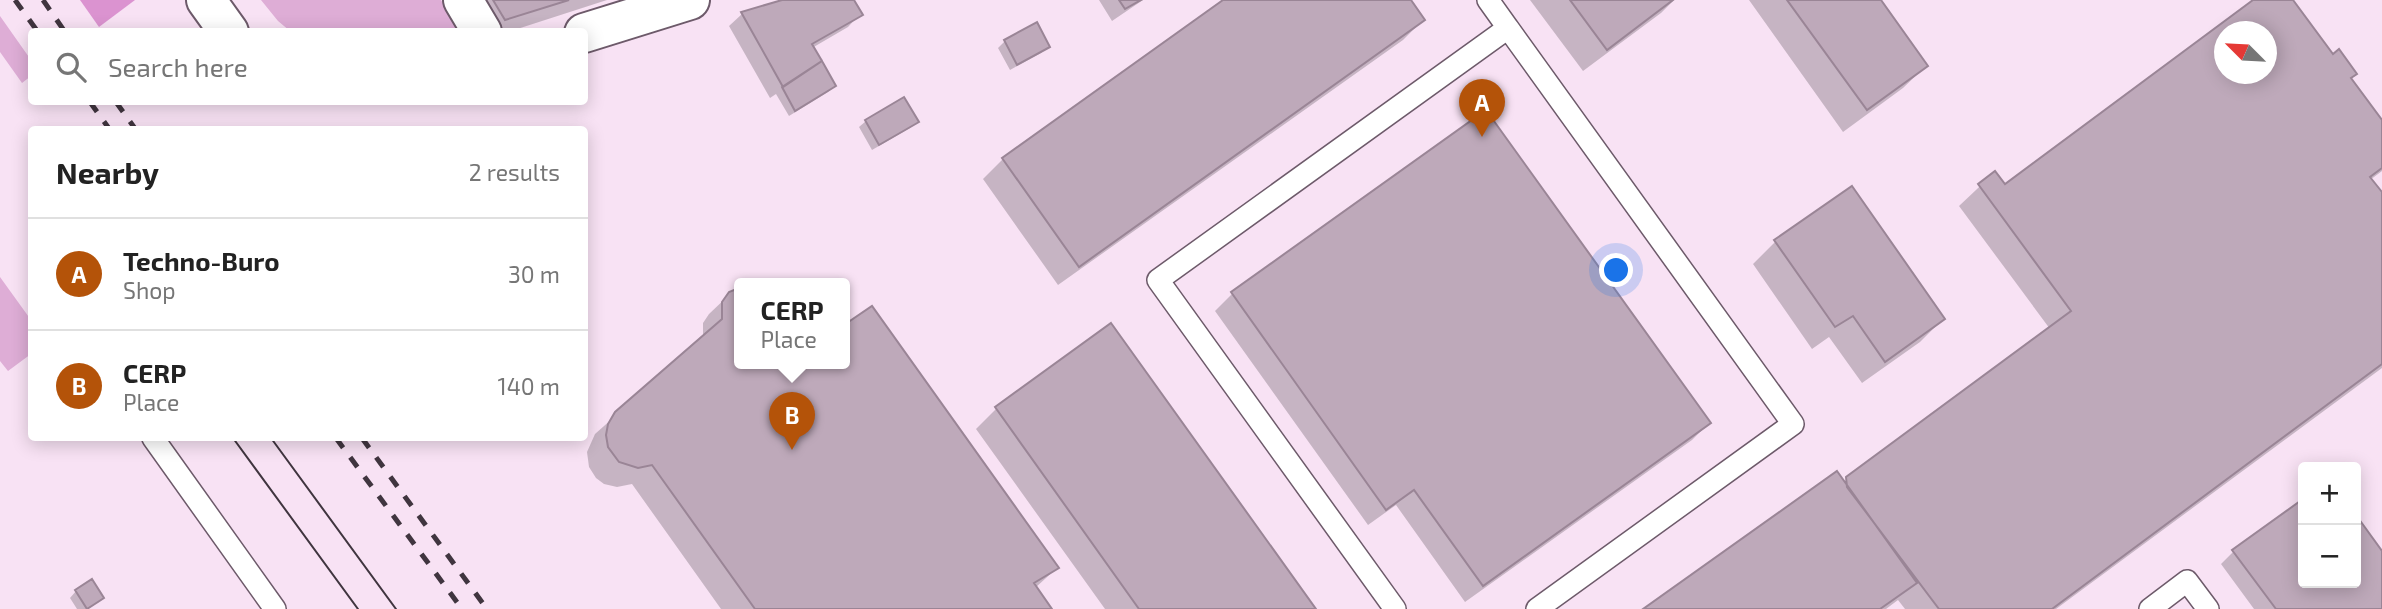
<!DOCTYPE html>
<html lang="en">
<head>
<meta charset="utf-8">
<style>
	body { margin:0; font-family:"Exo 2",sans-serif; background:#f6f6f6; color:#222 }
	.controls { position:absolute; right:21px; bottom:21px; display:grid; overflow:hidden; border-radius:7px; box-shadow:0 4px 18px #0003 }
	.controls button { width:63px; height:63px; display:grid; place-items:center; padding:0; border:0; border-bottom:2px solid #e0e0e0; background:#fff; color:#222; font:35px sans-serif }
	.compass { position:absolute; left:2214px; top:21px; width:63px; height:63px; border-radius:50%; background:#fff; box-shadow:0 4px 18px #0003; rotate:294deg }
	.you { position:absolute; left:1617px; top:271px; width:24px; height:24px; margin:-18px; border:5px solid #fff; border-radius:50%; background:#1a73e8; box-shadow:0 0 0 10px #1a73e833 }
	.badge { display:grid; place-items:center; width:46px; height:46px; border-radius:50%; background:#b45309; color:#fff; font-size:23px; font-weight:700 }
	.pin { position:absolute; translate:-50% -58px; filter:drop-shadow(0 2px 4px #0008) }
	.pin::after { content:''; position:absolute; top:37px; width:24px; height:21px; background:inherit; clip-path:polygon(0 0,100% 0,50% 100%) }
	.popup { position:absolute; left:734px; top:278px; width:116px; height:91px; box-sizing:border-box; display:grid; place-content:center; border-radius:7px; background:#fff; filter:drop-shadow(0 2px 5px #0005); font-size:23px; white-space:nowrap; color:#767676 }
	.popup b { font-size:26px; color:#222 }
	.popup::after { content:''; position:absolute; left:50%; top:100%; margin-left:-14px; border:14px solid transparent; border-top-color:#fff }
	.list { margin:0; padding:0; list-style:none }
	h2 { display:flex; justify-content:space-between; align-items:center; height:91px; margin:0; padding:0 28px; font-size:30px }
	h2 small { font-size:23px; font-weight:400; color:#767676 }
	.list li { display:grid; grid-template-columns:46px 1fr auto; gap:21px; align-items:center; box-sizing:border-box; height:112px; padding:0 28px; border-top:2px solid #e0e0e0 }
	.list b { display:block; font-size:26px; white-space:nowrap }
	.list p { margin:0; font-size:23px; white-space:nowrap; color:#767676 }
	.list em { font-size:23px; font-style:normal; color:#767676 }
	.icon { flex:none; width:38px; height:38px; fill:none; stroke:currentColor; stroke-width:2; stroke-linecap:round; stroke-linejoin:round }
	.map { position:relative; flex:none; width:2382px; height:609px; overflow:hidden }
	.search { position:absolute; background:#fff; box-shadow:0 4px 18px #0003; left:28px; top:28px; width:560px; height:77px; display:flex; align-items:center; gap:18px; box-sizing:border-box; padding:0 24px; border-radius:7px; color:#767676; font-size:26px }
	.panel { position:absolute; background:#fff; box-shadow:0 4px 18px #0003; left:28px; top:126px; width:560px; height:315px; border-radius:7px }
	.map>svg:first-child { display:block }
	.green { fill:#deadd6 }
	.forest { fill:#db93d0 }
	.shadow { fill:#0003; fill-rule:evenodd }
	.building { fill:#bea9ba; stroke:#9a8596; stroke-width:2; fill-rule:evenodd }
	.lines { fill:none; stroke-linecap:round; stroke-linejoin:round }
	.service-casing { stroke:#6d5a6a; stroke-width:24 }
	.minor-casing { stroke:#6d5a6a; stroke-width:42 }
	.service { stroke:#fff; stroke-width:21 }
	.minor { stroke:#fff; stroke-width:38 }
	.tram { stroke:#40353f; stroke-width:2 }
	.rail { stroke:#40353f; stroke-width:5; stroke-dasharray:12 12; stroke-linecap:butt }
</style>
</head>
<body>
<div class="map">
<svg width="2382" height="609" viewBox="0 0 2382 609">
	<rect width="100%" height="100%" fill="#f8e2f4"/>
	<!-- green -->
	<path class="green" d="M261,0h180l17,30 -6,2 -162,-1 -12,-10z
		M0,16l31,44v16l-9,7 -22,-31z
		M0,277l31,43v34l-23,17 -8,-10z"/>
	<!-- forest -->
	<path class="forest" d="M80,0h55l-36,27z"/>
	<!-- shadow -->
	<path class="shadow" d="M461,0h146l-99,32h-28z
		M788,0h64l8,14 -12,13 -36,21 22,38 -6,6 -39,24 -13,-22 -6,4 -41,-72 13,-12z
		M1099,0h44l-31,21z
		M1227,0h182l14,20 -20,20 -345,245 -75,-106 20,-20z
		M1530,0h144l-13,13 -78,58z
		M1749,0h129l48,66 -23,22 -60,44z
		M2256,0h35l91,123v48l-12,9 12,15v173l-326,241h-151l-7,-9 -12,9h-240l197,-126 207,-154 -91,-123 35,-33 11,13zM2224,32h42v42h-42z
		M1036,25l12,22 -7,6 -31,17 -12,-22 7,-7z
		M1486,112l223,311 -17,17 -227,162 -69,-97 -28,20 -153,-214 17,-17z
		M866,121l51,1 -7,6 -38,22 -13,-23z
		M1775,242l168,77 -23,23 -58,41 -33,-46 -17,12 -59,-85z
		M740,291v73l317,204 -22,20 15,21h-329l-89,-125 -15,3 -13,-3 -8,-6 -7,-11 -2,-15 8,-18 108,-96v-15l6,-9 21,-20z
		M1111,326l202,283h-208l-129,-180 20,-20z
		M2303,501v82h53v-65l26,36v55h-128l-33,-45 12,-12z
		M76,591l26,7 -14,11h-11l-7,-11z"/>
	<!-- building -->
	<path class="building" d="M493,0h76l-64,20z
		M782,0h72l9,15 -51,29 10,17 -39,26 -42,-75z
		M1119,0h22l-16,9z
		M1223,0h188l14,20 -346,247 -77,-109z
		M1570,0h103l-66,50z
		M1787,0h94l47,66 -61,44z
		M2253,0h40l40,54 6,-5 18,25 -6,4 31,42v48l-12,9 12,15v172l-330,245h-113l-92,-122 -1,-10 225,-166 -93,-127 17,-13 10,13zM2224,32h42v42h-42z
		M1037,22l13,25 -33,18 -13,-25z
		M822,61l14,25 -41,25 -13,-24z
		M904,97l15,25 -40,23 -14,-25z
		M1486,110l225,313 -228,163 -69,-96 -28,20 -155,-218z
		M1852,186l93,133 -60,43 -32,-46 -18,11 -61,-87z
		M739,288l1,76h104v-39l28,-19 187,262 -25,15 18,26h-297l-103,-144 -14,3 -19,-6 -11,-15 -2,-12 2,-11 7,-12 107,-93v-17l7,-10z
		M1111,323l205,286h-177l-144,-202z
		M1837,471l80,112 -37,26h-237z
		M2303,499v84h53v-68l26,36v58h-106l-44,-59z
		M92,579l12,19 -17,11 -12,-19z"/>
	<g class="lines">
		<!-- service casing -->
		<g class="service-casing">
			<path id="service" d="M1488,0l20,28
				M153,438l122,171
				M1395,609l-237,-329 350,-252 285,396 -256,185
				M2150,609l37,-28 21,28"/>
		</g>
		<!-- minor casing -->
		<g class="minor-casing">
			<path id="minor" d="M206,0l23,32
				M463,0l19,32
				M584,33l106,-33"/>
		</g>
		<!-- service -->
		<use href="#service" class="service"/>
		<!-- minor -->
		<use href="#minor" class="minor"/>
		<!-- tram -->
		<path class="tram" d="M233,438l125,171
			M271,438l125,171"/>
		<!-- rail -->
		<path class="rail" d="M15,0l23,32
			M43,0l22,32
			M90,102l20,28
			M116,102l20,28
			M336,438l126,171
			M362,438l125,171"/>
	</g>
</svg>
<div class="controls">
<button>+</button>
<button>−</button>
</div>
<svg class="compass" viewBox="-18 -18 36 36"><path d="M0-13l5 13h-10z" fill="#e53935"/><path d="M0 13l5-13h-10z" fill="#767676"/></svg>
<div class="you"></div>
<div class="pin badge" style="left:1482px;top:137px">A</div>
<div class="pin badge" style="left:792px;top:450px">B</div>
<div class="popup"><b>CERP</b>Place</div>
<div class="search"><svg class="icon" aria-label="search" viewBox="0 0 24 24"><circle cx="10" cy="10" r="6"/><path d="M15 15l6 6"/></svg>Search here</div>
<section class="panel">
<h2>Nearby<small>2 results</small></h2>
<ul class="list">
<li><span class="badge">A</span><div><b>Techno-Buro</b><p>Shop</p></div><em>30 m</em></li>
<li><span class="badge">B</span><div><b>CERP</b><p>Place</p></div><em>140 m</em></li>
</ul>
</section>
</div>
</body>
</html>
